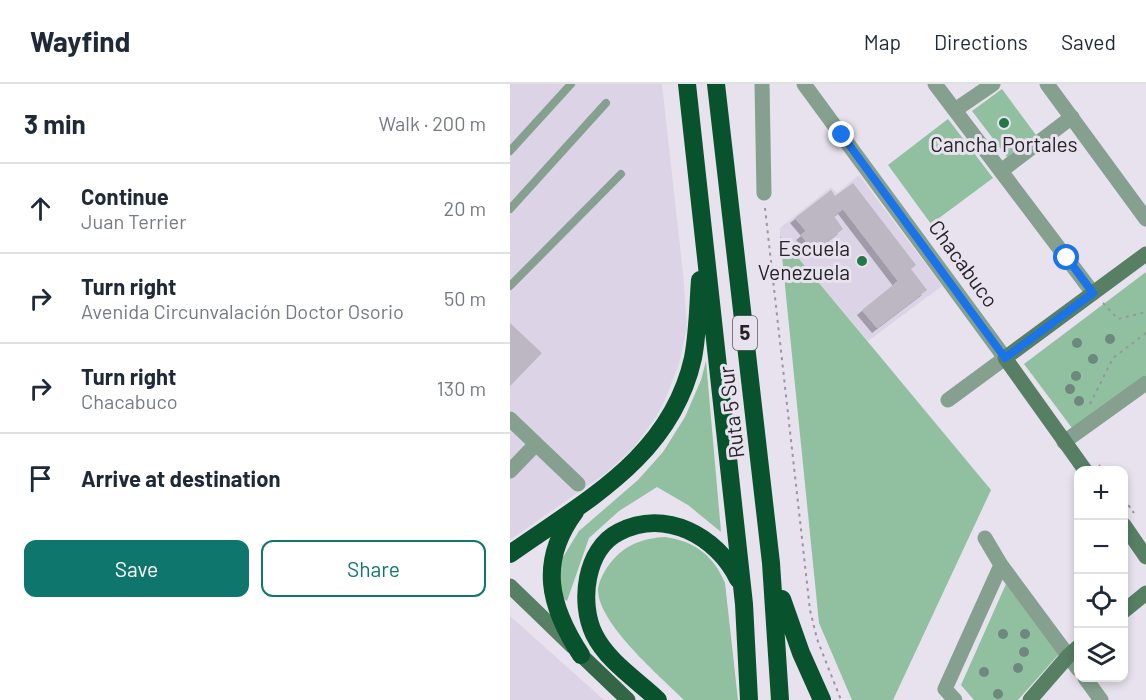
<!DOCTYPE html>
<html lang="en">
<head>
<meta charset="utf-8">
<style>
	body { margin:0; font-family:Barlow,sans-serif; background:#f6f6f7; color:#1f2937 }
	.controls { position:absolute; right:18px; bottom:18px; display:grid; overflow:hidden; border-radius:12px; box-shadow:0 3px 9px #0003 }
	.controls button { width:54px; height:54px; display:grid; place-items:center; padding:0; border:0; border-bottom:2px solid #e0e1e3; background:#fff; color:#1f2937; font:30px sans-serif }
	.stop { position:absolute; width:18px; height:18px; margin:-14px; border:4px solid #1a73e8; border-radius:50%; background:#fff }
	.stop.end { background:#1a73e8; border-color:#fff; box-shadow:0 2px 6px #0008 }
	.list { margin:0; padding:0; list-style:none }
	h2 { display:flex; justify-content:space-between; align-items:center; height:78px; margin:0; padding:0 24px; font-size:26px }
	h2 small { font-size:20px; font-weight:400; color:#747a83 }
	.list li { display:grid; grid-template-columns:39px 1fr auto; gap:18px; align-items:center; box-sizing:border-box; height:90px; padding:0 24px; border-top:2px solid #e0e1e3 }
	.list b { display:block; font-size:22px; white-space:nowrap }
	.list p { margin:0; font-size:20px; white-space:nowrap; color:#747a83 }
	.list em { font-size:20px; font-style:normal; color:#747a83 }
	.actions { display:flex; gap:12px; padding:18px 24px }
	.actions a { flex:1; padding:14px 0; border:2px solid #0f766e; border-radius:12px; text-align:center; font-size:21px; color:#0f766e }
	.actions .main { background:#0f766e; color:#fff }
	.icon { flex:none; width:33px; height:33px; fill:none; stroke:currentColor; stroke-width:2; stroke-linecap:round; stroke-linejoin:round }
	.map { position:relative; flex:none; width:636px; height:616px; overflow:hidden }
	header { display:flex; align-items:center; gap:36px; box-sizing:border-box; height:84px; padding:0 30px; background:#fff; border-bottom:2px solid #e0e1e3 }
	header strong { font-size:28px }
	nav { display:flex; gap:33px; margin-inline-start:auto; font-size:21px }
	main { display:flex }
	aside { flex:1; background:#fff }
	.map>svg:first-child { display:block }
	.built { fill:#dcd4e6 }
	.green { fill:#90c0a0 }
	.building { fill:#bcb7c2; filter:url(#shadow) }
	.lines { fill:none; stroke-linecap:round; stroke-linejoin:round }
	.path { stroke:#99969e; stroke-width:2; stroke-dasharray:3 4.5; stroke-linecap:butt }
	.lane { stroke:#85a08e; stroke-width:8 }
	.street { stroke:#85a08e; stroke-width:15 }
	.secondary { stroke:#567f64; stroke-width:15 }
	.primary { stroke:#326647; stroke-width:15 }
	.highway { stroke:#09522e; stroke-width:18 }
	.tree { fill:#6e887e }
	.route { stroke:#1a73e8; stroke-width:8 }
	.poi-dot { fill:#237749; stroke:#e7e2ed; stroke-width:2 }
	.labels { text-anchor:middle; stroke-width:6; stroke-linejoin:round; paint-order:stroke }
	.shield { fill:#e7e2ed; stroke:#5e5c62; stroke-width:1.5 }
	.shield-label { font-size:20px; font-weight:bold; fill:#242327 }
	.poi-label { font-size:21px; fill:#242327; stroke:#e7e2ed }
	.street-label { font-size:21px; fill:#242327; stroke:#e7e2ed }
</style>
</head>
<body>
<header>
<strong>Wayfind</strong>
<nav><a>Map</a><a>Directions</a><a>Saved</a></nav>
</header>
<main>
<aside>
<h2>3 min<small>Walk · 200 m</small></h2>
<ul class="list">
<li><svg class="icon" aria-label="ahead" viewBox="0 0 24 24"><path d="M12 20V5M6 11l6-6 6 6"/></svg><div><b>Continue</b><p>Juan Terrier</p></div><em>20 m</em></li>
<li><svg class="icon" aria-label="right" viewBox="0 0 24 24"><path d="M7 20v-9h11M14 6l5 5-5 5"/></svg><div><b>Turn right</b><p>Avenida Circunvalación Doctor Osorio</p></div><em>50 m</em></li>
<li><svg class="icon" aria-label="right" viewBox="0 0 24 24"><path d="M7 20v-9h11M14 6l5 5-5 5"/></svg><div><b>Turn right</b><p>Chacabuco</p></div><em>130 m</em></li>
<li><svg class="icon" aria-label="arrive" viewBox="0 0 24 24"><path d="M6 21V4h12l-3 4 3 4H6"/></svg><div><b>Arrive at destination</b></div></li>
</ul>
<div class="actions"><a class="main">Save</a><a>Share</a></div>
</aside>
<div class="map">
<svg width="636" height="616" viewBox="0 0 636 616">
	<defs>
		<filter id="shadow"><feDropShadow dx="-5" dy="5" stdDeviation="0" flood-color="#0004"/></filter>
	</defs>
	<rect width="100%" height="100%" fill="#e7e2ed"/>
	<!-- built -->
	<path class="built" d="M0,0h152l21,189 4,54 -8,37 -14,36 -9,17 -22,30 -28,26 -96,67z
		M349,91l83,111 -74,55 -88,-105v-8l51,-41 6,6z
		M0,532l94,84h-94z"/>
	<!-- green -->
	<path class="green" d="M492,5l34,46 -29,22 -35,-46z
		M438,35l45,59 -62,46 -43,-59z
		M270,152l211,254 -98,210h-41l-33,-77z
		M636,188v103l-74,53 -48,-64z
		M196,277l15,171 -33,-27 -31,-18 -38,24 -30,27 -22,63 -8,-5 -2,-29 22,-36 59,-51 25,-28 22,-35 16,-37z
		M155,453c30,4 49,19 60,46l13,117h-54c-23,-23 -87,-77 -86,-111 1,-9 8,-21 14,-28 14,-17 33,-23 53,-24z
		M496,500l53,70 -41,46h-44l-13,-15z"/>
	<!-- building -->
	<path class="building" d="M343,99l63,82 -5,4 16,21 -50,38 -15,-18 36,-29 -55,-72 -9,7 9,13 -29,23 -13,-17 5,-4 -11,-13 36,-28 4,6z
		M0,239l32,30 -32,33z"/>
	<g class="lines">
		<!-- path -->
		<path class="path" d="M255,124l45,402 7,29 24,61
			M593,219l15,16 28,-7
			M580,320l23,-46 33,-25
			M589,381l4,5
			M614,415l10,14"/>
		<!-- lane -->
		<path class="lane" d="M0,67l61,-67
			M0,125l96,-106
			M0,202l111,-112"/>
		<!-- street -->
		<path class="street" d="M252,0l2,109
			M294,0l201,274 -57,42
			M425,0l158,209
			M537,0l99,135
			M445,26l38,-26
			M491,87l71,-54
			M0,335l68,65
			M554,358l82,-59
			M0,387l26,-27
			M475,454l16,27 77,104
			M575,594l16,22
			M445,616l-10,-11 56,-124"/>
		<!-- secondary -->
		<path class="secondary" d="M575,386l-80,-112 141,-104
			M614,441l22,32
			M0,502l62,60
			M614,527l22,-18
			M520,616l39,-45 9,-8"/>
		<!-- primary -->
		<path class="primary" d="M71,571l47,45"/>
		<!-- highway -->
		<path class="highway" d="M177,0l57,520 5,96
			M206,0l55,479 9,137
			M65,428c-37,50 -26,94 6,143
			M0,470c76,-54 161,-97 183,-196 5,-26 5,-52 7,-78
			M272,515l19,54 21,47
			M148,616c-21,-20 -51,-39 -64,-66 -15,-31 -9,-85 25,-102 46,-24 98,4 119,47"/>
	</g>
	<!-- trees -->
	<g class="tree">
		<circle cx="600" cy="255" r="5"/>
		<circle cx="567" cy="259" r="5"/>
		<circle cx="583" cy="275" r="5"/>
		<circle cx="566" cy="292" r="5"/>
		<circle cx="560" cy="305" r="5"/>
		<circle cx="569" cy="317" r="5"/>
		<circle cx="493" cy="550" r="5"/>
		<circle cx="515" cy="550" r="5"/>
		<circle cx="514" cy="568" r="5"/>
		<circle cx="508" cy="584" r="5"/>
		<circle cx="474" cy="588" r="5"/>
		<circle cx="488" cy="610" r="5"/>
	</g>
	<g class="lines">
		<!-- route -->
		<path class="route" d="M332,51l163,223 88,-65 -26,-35"/>
	</g>
	<!-- markers -->
	<g class="poi-dot">
		<circle cx="494" cy="39" r="6"/>
		<circle cx="352" cy="177" r="6"/>
	</g>
	<g class="labels">
		<!-- shield labels -->
		<rect class="shield" x="223" y="232" width="24" height="34" rx="4.5"/>
		<g class="shield-label">
			<text x="235" y="256">5</text>
		</g>
		<!-- poi labels -->
		<g class="poi-label">
			<text x="494" y="68">Cancha Portales</text>
			<text x="340" y="172" text-anchor="end">Escuela<tspan x="340" dy="24">Venezuela</tspan></text>
		</g>
		<!-- street labels -->
		<g class="street-label">
			<text transform="translate(453 180) rotate(54)" y="7">Chacabuco</text>
			<text transform="translate(222 328) rotate(-97)" y="7">Ruta 5 Sur</text>
		</g>
	</g>
</svg>
<div class="controls">
<button>+</button>
<button>−</button>
<button><svg class="icon" aria-label="locate" viewBox="0 0 24 24"><circle cx="12" cy="12" r="6"/><path d="M12 2v4M12 18v4M2 12h4M18 12h4"/></svg></button>
<button><svg class="icon" aria-label="layers" viewBox="0 0 24 24"><path d="M12 4l9 5-9 5-9-5zM3 14l9 5 9-5"/></svg></button>
</div>
<div class="stop" style="left:557px;top:174px"></div>
<div class="stop end" style="left:332px;top:51px"></div>
</div>
</main>
</body>
</html>
